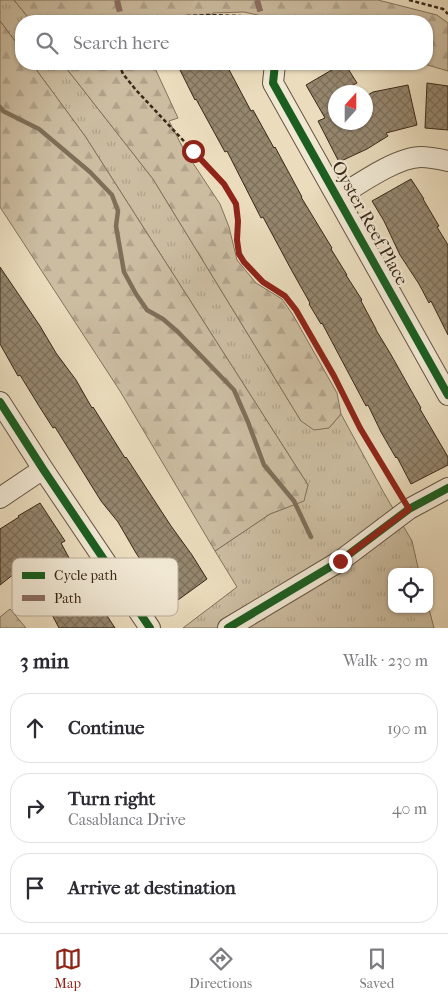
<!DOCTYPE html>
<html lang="en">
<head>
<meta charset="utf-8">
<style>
	body { margin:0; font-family:"IM FELL French Canon",serif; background:#f7f7f7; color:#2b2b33 }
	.controls { position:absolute; right:15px; bottom:15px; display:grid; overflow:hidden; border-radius:10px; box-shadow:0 1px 4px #0004 }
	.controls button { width:45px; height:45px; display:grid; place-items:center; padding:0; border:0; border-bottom:1px solid #e1e1e2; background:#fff; color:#2b2b33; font:25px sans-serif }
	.compass { position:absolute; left:328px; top:85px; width:45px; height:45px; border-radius:50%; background:#fff; box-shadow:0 1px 4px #0004; rotate:21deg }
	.stop { position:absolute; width:15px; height:15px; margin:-11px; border:4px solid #8f2418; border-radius:50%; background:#fff }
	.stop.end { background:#8f2418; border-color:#fff; box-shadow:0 1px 5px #0008 }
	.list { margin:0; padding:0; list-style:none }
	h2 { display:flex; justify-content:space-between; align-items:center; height:65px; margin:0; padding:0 20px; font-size:21px }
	h2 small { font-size:16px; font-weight:400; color:#7c7c81 }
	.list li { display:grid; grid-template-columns:32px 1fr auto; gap:15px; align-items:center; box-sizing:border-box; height:70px; margin:0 10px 10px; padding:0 10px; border:1px solid #e1e1e2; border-radius:20px }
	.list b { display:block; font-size:19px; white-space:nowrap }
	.list p { margin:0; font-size:16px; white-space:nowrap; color:#7c7c81 }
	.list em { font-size:16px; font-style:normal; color:#7c7c81 }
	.icon { flex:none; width:28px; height:28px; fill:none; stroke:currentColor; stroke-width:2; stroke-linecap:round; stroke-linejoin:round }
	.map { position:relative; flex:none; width:448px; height:628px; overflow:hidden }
	.search { position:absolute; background:#fff; box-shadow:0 1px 4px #0004; left:15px; right:15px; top:15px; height:55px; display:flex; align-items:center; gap:12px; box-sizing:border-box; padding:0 18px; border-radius:20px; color:#7c7c81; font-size:19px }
	.sheet { height:305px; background:#fff }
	nav { display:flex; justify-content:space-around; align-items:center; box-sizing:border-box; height:70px; border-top:1px solid #e1e1e2; background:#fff; font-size:14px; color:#7c7c81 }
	nav a { display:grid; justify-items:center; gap:2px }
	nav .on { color:#8f2418 }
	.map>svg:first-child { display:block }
	.grass { fill:url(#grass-tufts); stroke:#82725c }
	.forest { fill:url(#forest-firs); stroke:#82725c }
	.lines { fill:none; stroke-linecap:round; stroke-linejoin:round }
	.stream { stroke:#7f6f59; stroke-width:4.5 }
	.building { fill:url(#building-cross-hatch); stroke:#392818 }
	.minor-casing { stroke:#655541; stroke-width:22 }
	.path { stroke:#392818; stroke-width:2.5; stroke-dasharray:4 2.5; stroke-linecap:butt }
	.minor { stroke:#f1e8d4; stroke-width:20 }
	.quiet { stroke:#8d6e63; stroke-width:6; stroke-dasharray:12 6; stroke-linecap:butt }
	.cycleway-casing { stroke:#f1e8d4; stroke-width:11 }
	.cycleway { stroke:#1b5e20; stroke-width:8 }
	.route { stroke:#8f2418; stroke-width:6 }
	.labels { text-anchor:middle; stroke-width:4.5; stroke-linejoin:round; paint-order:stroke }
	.street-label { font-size:18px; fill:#392818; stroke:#f1e8d4 }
	.key { fill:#f1e8d4; stroke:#baae9c; stroke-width:1 }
	.key-label { font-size:14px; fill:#392818 }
</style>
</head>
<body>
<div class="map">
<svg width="448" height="628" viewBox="0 0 448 628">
	<defs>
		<pattern id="grass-tufts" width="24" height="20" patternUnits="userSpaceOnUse" patternTransform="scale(1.25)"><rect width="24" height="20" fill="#ccbda1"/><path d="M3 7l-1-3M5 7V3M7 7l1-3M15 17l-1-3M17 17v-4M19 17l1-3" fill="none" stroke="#b0a28a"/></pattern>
		<pattern id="forest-firs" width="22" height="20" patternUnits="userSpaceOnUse" patternTransform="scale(1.25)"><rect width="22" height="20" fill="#ccbda1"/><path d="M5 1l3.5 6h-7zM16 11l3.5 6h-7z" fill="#b0a28a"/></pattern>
		<pattern id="building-cross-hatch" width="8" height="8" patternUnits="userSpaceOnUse" patternTransform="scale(1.25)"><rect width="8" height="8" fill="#95866e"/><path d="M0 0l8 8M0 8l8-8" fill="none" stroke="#7b6e59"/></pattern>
	</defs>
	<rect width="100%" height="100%" fill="#eadcbd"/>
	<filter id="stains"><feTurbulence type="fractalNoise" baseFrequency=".004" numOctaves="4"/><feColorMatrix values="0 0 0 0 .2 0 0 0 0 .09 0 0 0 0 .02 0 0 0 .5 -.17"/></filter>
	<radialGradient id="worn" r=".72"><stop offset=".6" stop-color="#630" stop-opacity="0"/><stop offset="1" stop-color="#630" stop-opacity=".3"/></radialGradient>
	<!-- grass -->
	<path class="grass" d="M0,0h14l17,21h-10v28l-21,-28z
		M32,64h31l90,115 148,242 28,7 12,-14 43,79 28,48 7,31h-27v37h37l5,19h-251l54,-41 -22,-36 55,-37 33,-13 5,-16 -223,-349z"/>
	<!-- forest -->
	<path class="forest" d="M14,0h364l59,15 11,8v48l-24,-7h3v-43h-143l-40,-9 -31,1 -11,8h-171z
		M0,21l21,28v15h11l53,72 223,349 -4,16 -34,13 -55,37 -95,-160 -120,-184z
		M63,64h90l25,54 -9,3 14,27 37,56 9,23 8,33 19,23 26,16 11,16 44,78 4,21 -12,14 -15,2 -13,-9 -148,-242z
		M10,609l16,19h-26v-11z"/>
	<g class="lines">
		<!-- stream -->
		<path class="stream" d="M0,107l3,4 36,18 51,43 22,23 6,16 -2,15 8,46 12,22 11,16 16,9 15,13 56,58 14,32 16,43 30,36 17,36"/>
	</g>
	<!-- building -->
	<path class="building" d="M177,64h49l25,47 2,-1 21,38 1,-1 27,50h-1l31,51 -1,1 16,26h-1l16,25 -1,1 15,28v1l14,23 31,55 -1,1 28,48v8l-37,19 -14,-27 -1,1 -15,-26 -13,-27 -2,1 -44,-83 -1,1 -12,-20 1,-1 -18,-32 -29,-54 -2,1 -34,-67 -2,1 -29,-53 -1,1z
		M342,64h3l12,19 -17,9h-4v30h30v-26l7,-4 35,-7 9,40 -31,8 2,3 -21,13 -28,13 -21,-41 7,-3 -19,-33z
		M427,83l21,3v44l-23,-2z
		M411,179l13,20h-1l16,27 -2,1 11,18v90l-17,-34 -2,2 -10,-19 -19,-29 -16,-34 -12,-20z
		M0,267l40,59 16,27 20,27 16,28 1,-1 32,51 1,-1 45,69 21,29 15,24 -36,26 -35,-52 -18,-31 -17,-21 -46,-74 -2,1 -14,-22 -19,-31 -2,1 -18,-32z
		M40,503l25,38 -4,2 22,41 2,-2 30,46h-56l-12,-23 -24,-34 -3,1 -1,-2 -19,15v-56l19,-12 -1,-1z"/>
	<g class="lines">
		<!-- minor casing -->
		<g class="minor-casing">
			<path id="minor" d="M275,64l-2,19 175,312
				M338,197c21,-13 59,-40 83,-40 9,0 18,2 27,4
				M0,402l43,67 107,159
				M0,498l43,-29
				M228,628l112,-67 69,-52 39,-21"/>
		</g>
		<!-- path -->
		<path class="path" d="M409,0l34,9 5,5
			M135,21l10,-3 63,-3 32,1 23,5
			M119,64l4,10 13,16 88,94 11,20 2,17v19l2,14 5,8 19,20 22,14 11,14 38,66 26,53 41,66"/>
		<!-- minor -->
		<use href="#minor" class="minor"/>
		<!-- quiet -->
		<path class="quiet" d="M117,0l5,21
			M257,0l6,21"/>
		<!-- cycleway casing -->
		<g class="cycleway-casing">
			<path id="cycleway" d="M275,64l-2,19 175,312
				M0,402l43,67 107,159
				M228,628l112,-67 69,-52 39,-21"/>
		</g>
		<!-- cycleway -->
		<use href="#cycleway" class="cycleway"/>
	</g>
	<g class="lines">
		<!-- route -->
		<path class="route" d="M193,151l31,33 12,20 2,17 -1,19 2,14 5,8 19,20 22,14 11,14 38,66 26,52 49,81 -69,52"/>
	</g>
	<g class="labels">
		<!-- street labels -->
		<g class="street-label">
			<text transform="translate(370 223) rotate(61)" y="6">Oyster Reef Place</text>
		</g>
	</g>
	<!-- legend -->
	<rect x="12" y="558" width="166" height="58" rx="8" class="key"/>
	<rect x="22" y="572" width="23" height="7" fill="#1b5e20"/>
	<rect x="22" y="595" width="23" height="6" fill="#8d6e63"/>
	<g class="key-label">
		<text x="54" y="580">Cycle path</text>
		<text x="54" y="603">Path</text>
	</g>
	<rect width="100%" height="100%" filter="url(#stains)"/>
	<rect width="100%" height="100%" fill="url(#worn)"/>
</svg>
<div class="controls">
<button><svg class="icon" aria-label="locate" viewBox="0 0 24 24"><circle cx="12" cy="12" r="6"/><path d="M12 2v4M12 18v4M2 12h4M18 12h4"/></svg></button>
</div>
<svg class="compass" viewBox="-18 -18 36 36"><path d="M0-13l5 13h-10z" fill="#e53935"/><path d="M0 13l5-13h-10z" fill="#7c7c81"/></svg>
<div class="stop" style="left:193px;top:151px"></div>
<div class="stop end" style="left:340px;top:561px"></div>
<div class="search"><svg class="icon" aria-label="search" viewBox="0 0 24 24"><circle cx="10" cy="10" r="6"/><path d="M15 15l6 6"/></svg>Search here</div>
</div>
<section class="sheet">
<h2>3 min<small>Walk · 230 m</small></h2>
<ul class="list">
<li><svg class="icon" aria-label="ahead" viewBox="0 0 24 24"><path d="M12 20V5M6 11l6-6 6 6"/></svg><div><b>Continue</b></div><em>190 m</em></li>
<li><svg class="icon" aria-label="right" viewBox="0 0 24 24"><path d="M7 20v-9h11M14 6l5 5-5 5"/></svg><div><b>Turn right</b><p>Casablanca Drive</p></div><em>40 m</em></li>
<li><svg class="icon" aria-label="arrive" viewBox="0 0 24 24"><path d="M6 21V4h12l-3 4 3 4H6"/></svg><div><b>Arrive at destination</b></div></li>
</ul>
</section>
<nav>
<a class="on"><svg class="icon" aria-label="map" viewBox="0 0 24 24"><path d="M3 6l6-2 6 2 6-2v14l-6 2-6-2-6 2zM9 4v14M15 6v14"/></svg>Map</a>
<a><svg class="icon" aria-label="directions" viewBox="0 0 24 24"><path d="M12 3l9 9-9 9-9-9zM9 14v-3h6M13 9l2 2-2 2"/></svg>Directions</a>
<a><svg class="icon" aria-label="saved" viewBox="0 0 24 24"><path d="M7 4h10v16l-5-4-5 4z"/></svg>Saved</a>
</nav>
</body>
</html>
